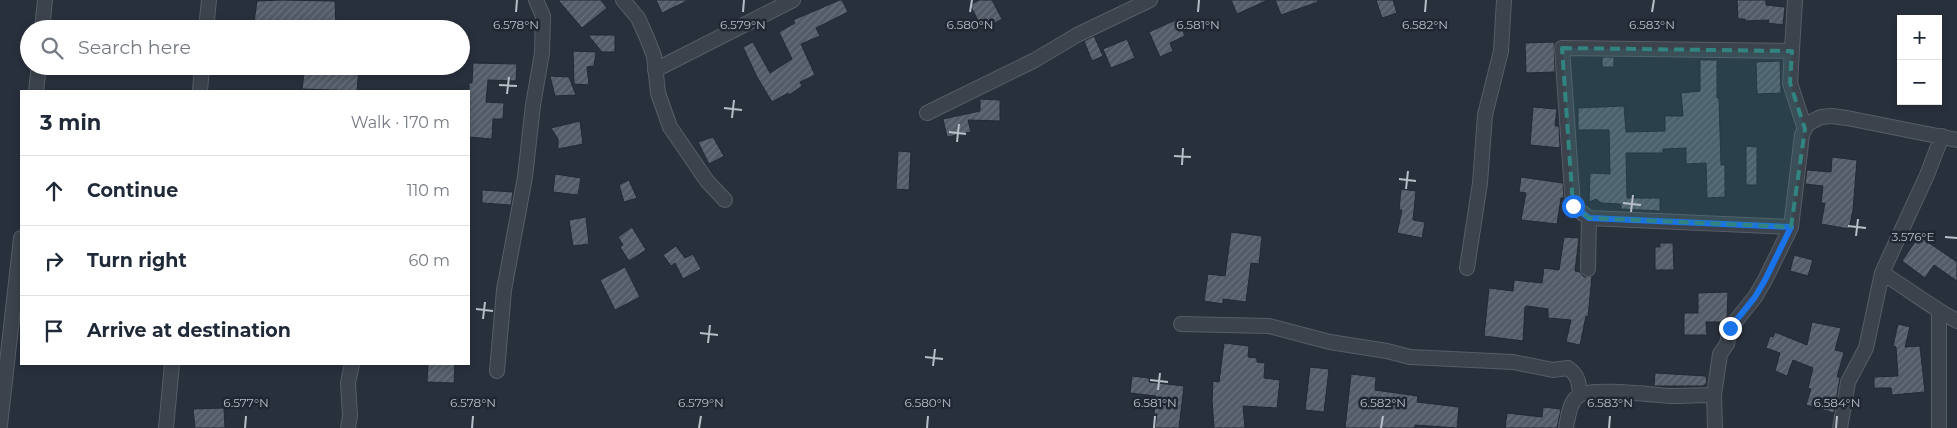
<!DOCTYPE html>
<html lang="en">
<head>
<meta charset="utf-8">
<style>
	body { margin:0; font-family:Montserrat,sans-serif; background:#f2f2f3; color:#1f2937 }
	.controls { position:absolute; right:15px; top:15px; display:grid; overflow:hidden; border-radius:0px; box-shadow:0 2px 8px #0003 }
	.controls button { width:45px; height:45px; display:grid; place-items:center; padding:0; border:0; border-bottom:1px solid #e0e1e3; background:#fff; color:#1f2937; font:25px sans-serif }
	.stop { position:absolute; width:15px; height:15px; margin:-11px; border:4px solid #1a73e8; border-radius:50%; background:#fff }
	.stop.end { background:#1a73e8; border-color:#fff; box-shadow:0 1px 5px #0008 }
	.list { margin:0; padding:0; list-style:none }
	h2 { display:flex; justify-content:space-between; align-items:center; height:65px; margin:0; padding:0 20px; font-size:21px }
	h2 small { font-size:16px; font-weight:400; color:#747a83 }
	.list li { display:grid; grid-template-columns:32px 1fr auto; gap:15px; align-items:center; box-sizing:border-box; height:70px; padding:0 20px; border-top:1px solid #e0e1e3 }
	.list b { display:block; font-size:19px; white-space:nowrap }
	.list em { font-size:16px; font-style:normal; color:#747a83 }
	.icon { flex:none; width:28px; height:28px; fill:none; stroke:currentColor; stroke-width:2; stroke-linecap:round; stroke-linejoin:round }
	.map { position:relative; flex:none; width:1957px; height:428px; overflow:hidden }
	.search { position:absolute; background:#fff; box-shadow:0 2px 8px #0003; left:20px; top:20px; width:450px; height:55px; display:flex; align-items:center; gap:12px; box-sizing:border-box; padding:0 18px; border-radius:28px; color:#747a83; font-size:19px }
	.panel { position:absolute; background:#fff; box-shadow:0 2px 8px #0003; left:20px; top:90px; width:450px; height:275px; border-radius:0px }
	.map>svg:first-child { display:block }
	.building { fill:url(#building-hatch); stroke:#232934 }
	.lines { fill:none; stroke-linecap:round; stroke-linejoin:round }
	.street-casing { stroke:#575d68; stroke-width:16 }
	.street { stroke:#3c434d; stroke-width:14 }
	.route { stroke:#1a73e8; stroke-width:6 }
	.marked { fill:#318480; fill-opacity:0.2; stroke:#318480; stroke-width:4; stroke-dasharray:10 6; stroke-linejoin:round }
	.ticks { fill:none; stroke:#b8bec8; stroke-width:2 }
	.ticks-label { font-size:12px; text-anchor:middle; fill:#b8bec8; stroke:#212732; stroke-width:5; stroke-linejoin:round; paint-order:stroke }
</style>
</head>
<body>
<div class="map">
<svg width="1957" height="428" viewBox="0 0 1957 428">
	<defs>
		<pattern id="building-hatch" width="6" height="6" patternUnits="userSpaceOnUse" patternTransform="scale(1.25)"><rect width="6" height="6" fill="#525b67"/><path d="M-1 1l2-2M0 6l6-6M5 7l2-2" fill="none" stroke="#69717b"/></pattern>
	</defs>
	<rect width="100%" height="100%" fill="#28303c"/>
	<!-- building -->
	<path class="building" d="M281,0l54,1 1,28h-83l4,-28z
		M558,0h43l6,8 -25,20z
		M656,0h33l-27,13z
		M840,0h2l6,12 -32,16 4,8 -19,8 14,31 -15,7 2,4 -13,9 -1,-2 -16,9 -15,-25 -14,-30 10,-5 17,31 22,-14 -13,-27 16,-9 -2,-3z
		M979,0h13l10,19 -19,11 -13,-25z
		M1231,0h37l-31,14z
		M1275,0h43v2l-37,13z
		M1376,0h17l4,13 -15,5z
		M1737,0h29v5l19,2 -2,18 -15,-2 1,-3 -24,1v-2h-7z
		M1178,19l7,17 -15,7 3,8 -13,6 -11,-25z
		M588,35h27v17h-13z
		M1094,36l9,20 -11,5 -8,-20z
		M1127,39l8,19 -24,10 -8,-19z
		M1554,42l1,30 -29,1 -1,-30z
		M573,51l23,1 -2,14 -7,1 2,18 -15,-1z
		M1602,57h12v10h-12z
		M1700,60h17v38h2l2,67h4v32l-18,1 -1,-35 -20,1v-16l-23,1v4h-37l1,45h33v13l-39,-2v-5l-20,-1 -5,-4 -7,3 1,-29 20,1 -1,-44h-31v-22l46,-2 2,26 39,-1v-15h18l-2,-23 19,-2z
		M1780,61l1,32 -24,1 -1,-32z
		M473,63l44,1 -1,17 -28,-1 -2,22 18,1 -1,16h-10l-1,20 -23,-2v-54h3z
		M305,66l54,2 -2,23 -55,-2z
		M550,76l19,1 7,18 -21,1z
		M980,99l20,1v21l-32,-1 3,12 -24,5 -4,-18 37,-8z
		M1533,107l24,2 -2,17h4l1,22 -30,-3z
		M580,121l3,23 -25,5v-10l-7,-11z
		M713,137l11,19 -15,8 -11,-22z
		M1746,146l11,1v38h-11z
		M898,151l13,1 -2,38 -13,-1z
		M1832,157l25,3 -4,50 -4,19 -28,-5 4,-21h-4l2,-17 -18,-2 2,-14 24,2z
		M555,174l26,4 -3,17 -25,-3z
		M1521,177l42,6 1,15h-3l-4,26 -36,-4 5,-27 -7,-1z
		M629,180l8,18 -13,4 -5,-17z
		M1401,189l15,2 -3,29 12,2 -3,16 -25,-5 5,-23h-3z
		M482,190l31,2 -2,13 -29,-2z
		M586,217l3,27 -16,2 -4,-26z
		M632,227l14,23 -17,11 -9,-14 3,-2 -5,-8z
		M1231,232l31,4 -3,28 -8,-1 -5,39 -23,-3v5l-19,-3 4,-27 17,2z
		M1919,236l38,26v19l-23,-16 -9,13 -23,-17z
		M1564,237l15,1 -4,33 5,1 4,5 8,-1 -4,41 -2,-1 -6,29 -14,-3 5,-22 -23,-2v-9l-21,-3 -2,1 -2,34 -39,-5 5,-48 24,3 1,-11 28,3 2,-15 15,2z
		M1660,243h13l1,27h-19v-23h5z
		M676,246l9,12 8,-4 8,15 -18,10 -8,-16 -4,3 -8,-11z
		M1794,255l19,5 -5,16 -18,-5z
		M625,267l15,30 -25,13 -15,-30z
		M1728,292l-1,26 -4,4h-17l1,13h-23v-22h14v-20z
		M1812,322l29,6 -6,22 9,2 -7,25h3l-6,36 -28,-8 5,-16 -3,-1 5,-20 -20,-8 -6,16 -12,-5 5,-18 -14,-5 4,-12 3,1 2,-5 32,13z
		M1898,324l12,3 -5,20 15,-1 5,46 -33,3 -1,-7h-17v-11l24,-1 -2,-29 -3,-1z
		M1224,343l25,3 -1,11 9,1v4l8,1 -1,15 16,2 -3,28 -34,-2 2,22h-31l-2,-27 1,-20 6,1z
		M428,364h27l-1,19 -27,-1z
		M1310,367l19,2 -5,43 -19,-2z
		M1655,373l51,3 1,7 -4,3h-49z
		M1351,374l25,3 -1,13 43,6 -1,6 42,5 -2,21 -42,-3v3h-70z
		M1132,376l17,2v4l35,4 -5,42h-24l2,-14h-3l2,-18 -26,-3z
		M1543,407l18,2 -4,19h-52l2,-15 35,4z
		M224,408l1,20h-30l-2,-19z"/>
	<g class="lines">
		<!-- street casing -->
		<g class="street-casing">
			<path id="street" d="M623,0l15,18 9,20 7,18 4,37 12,34 37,54 18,19
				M1795,0l-5,83 15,46
				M42,29l3,-29
				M206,29l3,-29
				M655,70l138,-70
				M36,91l3,-25
				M200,91l2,-25
				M927,113l108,-53 42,-25 73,-35
				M1791,227l-202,-9 -16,-12 -11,-158 230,3
				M1467,268l13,-85 5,-68 16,-64 3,-51
				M1588,269l1,-51
				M1882,273c25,15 49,34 75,48
				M1181,324l88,2 61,16 57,9 23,6 103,5 40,8 15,-2c10,7 11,14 12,27
				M497,371l7,-81 21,-113 8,-72 9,-52 1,-37 -7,-16
				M0,425l21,-187
				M166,428l6,-64
				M348,428l2,-12 -2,-33 4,-19
				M1566,428c2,-10 3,-25 12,-32 12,-9 76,-1 93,0 14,0 29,-1 43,-1
				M1715,428l-1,-33 6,-41 7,-10 3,-16 25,-31 10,-17 26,-53 11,-92 4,-9 5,-4 10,-5 11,-1 15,2 110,22
				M1840,428l8,-46 18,-34 16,-75 45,-98 15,-39
				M1939,428v-117"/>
		</g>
		<!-- street -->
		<use href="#street" class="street"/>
	</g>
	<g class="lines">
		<!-- route -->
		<path class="route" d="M1573,206l16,12 202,9 -26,53 -10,17 -25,31"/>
	</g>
	<!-- marked area -->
	<path class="marked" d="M1562,48l230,3 -2,32 15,46 -14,98 -202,-9 -16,-12z"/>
	<!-- ticks -->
	<path class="ticks" d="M516,12l1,-12M743,12l1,-12M970,12l2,-12M1198,12l1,-12M1425,12l1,-12M1652,12l2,-12M499,85l18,1M507,94l2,-17M724,108l18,2M732,118l2,-18M949,132l17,2M957,142l2,-18M1174,156l17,1M1182,165l1,-17M1399,179l17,2M1406,189l2,-18M1623,203l18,2M1631,212l2,-17M1848,226l18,2M1856,236l2,-17M1945,237l12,1M476,309l17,2M483,319l2,-17M700,333l18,2M708,343l2,-18M925,357l18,2M933,366l2,-17M1150,380l18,2M1158,390l2,-17M245,428l1,-12M472,428l1,-12M699,428l2,-12M927,428l1,-12M1154,428l1,-12M1381,428l2,-12M1609,428l1,-12M1836,428l1,-12"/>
	<g class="ticks-label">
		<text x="516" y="29">6.578°N</text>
		<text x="743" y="29">6.579°N</text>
		<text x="970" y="29">6.580°N</text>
		<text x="1198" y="29">6.581°N</text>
		<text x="1425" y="29">6.582°N</text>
		<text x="1652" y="29">6.583°N</text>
		<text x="1913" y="241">3.576°E</text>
		<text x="246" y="407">6.577°N</text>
		<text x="473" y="407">6.578°N</text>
		<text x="701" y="407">6.579°N</text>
		<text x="928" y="407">6.580°N</text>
		<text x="1155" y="407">6.581°N</text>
		<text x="1383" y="407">6.582°N</text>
		<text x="1610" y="407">6.583°N</text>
		<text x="1837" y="407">6.584°N</text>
	</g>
</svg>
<div class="controls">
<button>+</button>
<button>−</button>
</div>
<div class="stop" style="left:1573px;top:206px"></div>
<div class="stop end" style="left:1730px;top:328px"></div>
<div class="search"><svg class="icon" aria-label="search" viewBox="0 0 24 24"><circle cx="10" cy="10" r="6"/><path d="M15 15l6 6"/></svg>Search here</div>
<section class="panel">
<h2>3 min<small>Walk · 170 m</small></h2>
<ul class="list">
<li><svg class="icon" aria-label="ahead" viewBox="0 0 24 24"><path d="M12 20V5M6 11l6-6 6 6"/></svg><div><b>Continue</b></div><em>110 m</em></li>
<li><svg class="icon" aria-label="right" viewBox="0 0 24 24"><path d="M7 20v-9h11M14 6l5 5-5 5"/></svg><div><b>Turn right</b></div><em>60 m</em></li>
<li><svg class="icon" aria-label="arrive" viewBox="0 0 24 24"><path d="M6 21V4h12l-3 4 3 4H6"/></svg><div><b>Arrive at destination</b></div></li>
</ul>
</section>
</div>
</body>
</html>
